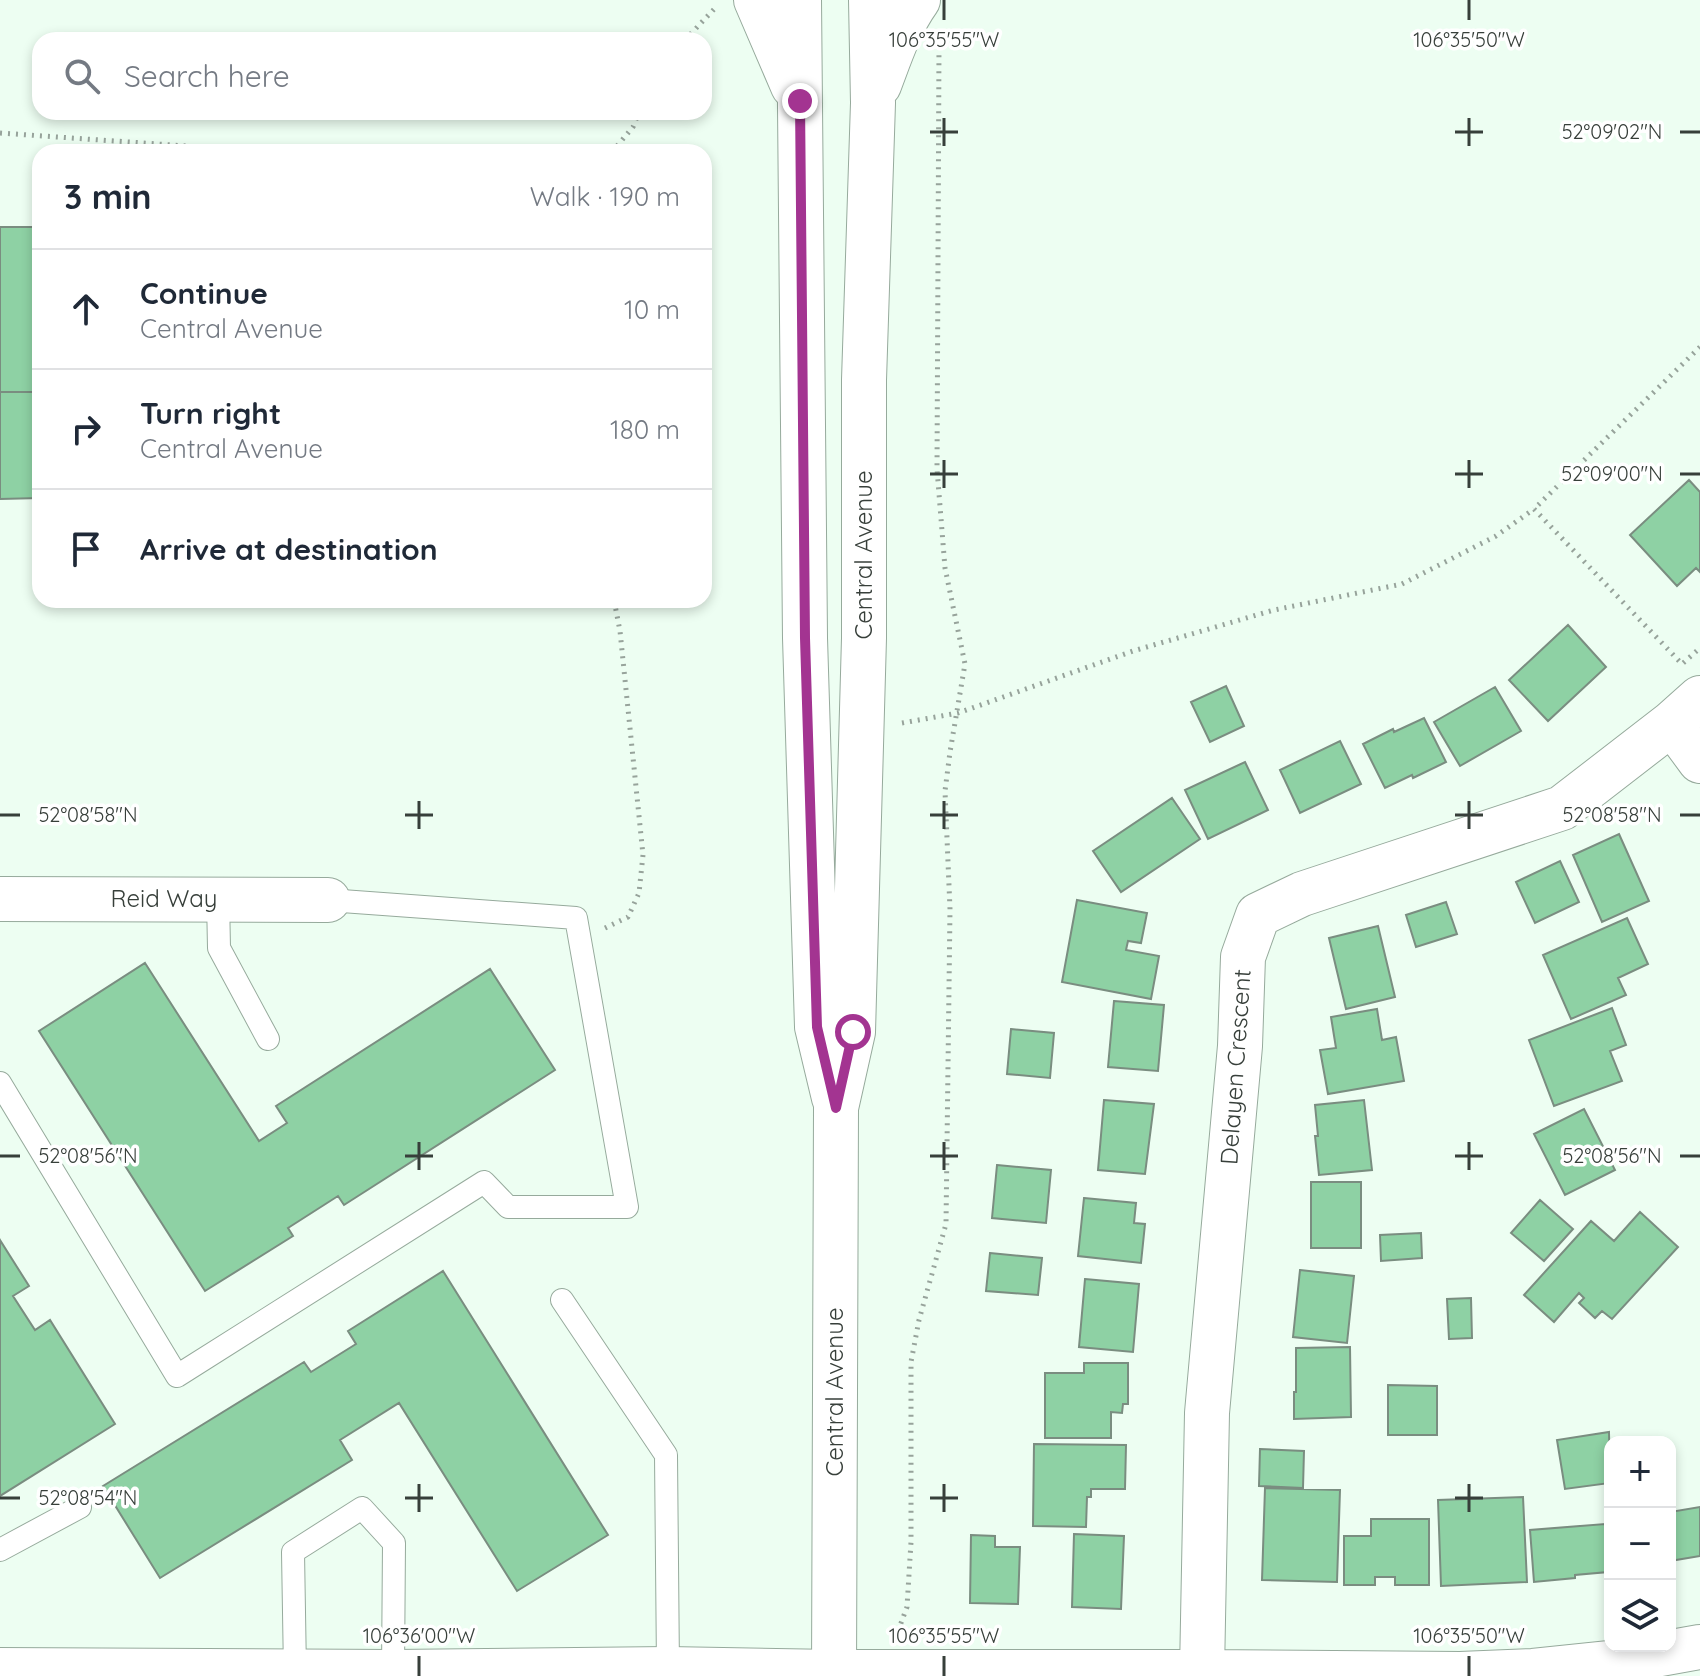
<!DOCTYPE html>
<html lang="en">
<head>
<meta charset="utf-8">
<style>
	body { margin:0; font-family:Quicksand,sans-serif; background:#f6f6f7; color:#1f2937 }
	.controls { position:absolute; right:24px; bottom:24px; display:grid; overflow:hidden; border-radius:16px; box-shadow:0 4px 12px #0003 }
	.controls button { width:72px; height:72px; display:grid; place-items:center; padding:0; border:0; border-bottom:2px solid #e0e1e3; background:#fff; color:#1f2937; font:40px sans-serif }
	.stop { position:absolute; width:24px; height:24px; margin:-18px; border:6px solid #a33491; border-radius:50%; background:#fff }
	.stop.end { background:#a33491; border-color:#fff; box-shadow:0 2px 8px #0008 }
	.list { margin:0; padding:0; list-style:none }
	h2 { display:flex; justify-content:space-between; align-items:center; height:104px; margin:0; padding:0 32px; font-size:34px }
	h2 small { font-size:26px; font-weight:400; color:#747a83 }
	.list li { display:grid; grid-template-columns:52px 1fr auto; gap:24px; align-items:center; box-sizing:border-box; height:120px; padding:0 32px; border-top:2px solid #e0e1e3 }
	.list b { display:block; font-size:30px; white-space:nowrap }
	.list p { margin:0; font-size:26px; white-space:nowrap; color:#747a83 }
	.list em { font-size:26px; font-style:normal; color:#747a83 }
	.icon { flex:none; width:44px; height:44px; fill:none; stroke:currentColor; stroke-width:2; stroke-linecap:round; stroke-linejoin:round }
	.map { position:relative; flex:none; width:1700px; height:1676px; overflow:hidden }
	.search { position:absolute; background:#fff; box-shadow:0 4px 12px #0003; left:32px; top:32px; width:680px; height:88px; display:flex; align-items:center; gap:20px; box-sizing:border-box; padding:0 28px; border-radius:24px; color:#747a83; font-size:30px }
	.panel { position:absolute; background:#fff; box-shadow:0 4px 12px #0003; left:32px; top:144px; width:680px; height:464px; border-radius:24px }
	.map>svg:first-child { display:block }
	.building { fill:#8ed1a4; stroke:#7a8d80; stroke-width:2 }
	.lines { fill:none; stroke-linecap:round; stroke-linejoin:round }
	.lane-casing { stroke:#96aa9c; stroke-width:24 }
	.street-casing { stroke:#96aa9c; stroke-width:46 }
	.secondary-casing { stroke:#96aa9c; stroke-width:46 }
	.path { stroke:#97a39b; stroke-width:5; stroke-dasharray:2 6; stroke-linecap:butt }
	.lane { stroke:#fff; stroke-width:22 }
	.street { stroke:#fff; stroke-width:44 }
	.secondary { stroke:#fff; stroke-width:44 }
	.route { stroke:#a33491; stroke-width:10 }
	.ticks { fill:none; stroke:#373f3a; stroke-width:3 }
	.labels { text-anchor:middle; stroke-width:7; stroke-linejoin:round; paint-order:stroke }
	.street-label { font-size:24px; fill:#373f3a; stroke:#fff }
	.ticks-label { font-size:20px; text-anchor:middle; fill:#373f3a; stroke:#fff; stroke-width:7; stroke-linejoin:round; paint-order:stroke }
</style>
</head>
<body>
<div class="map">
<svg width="1700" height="1676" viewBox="0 0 1700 1676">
	<rect width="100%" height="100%" fill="#edfef2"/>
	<!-- building -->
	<path class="building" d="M0,227h40v165h-40z
		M0,392h40v106l-40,1z
		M1689,480l11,12v80l-4,-4 -19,18 -47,-51z
		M1568,625l38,42 -58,54 -39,-41z
		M1226,686l18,40 -34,16 -19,-40z
		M1495,687l26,44 -61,35 -26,-44z
		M1424,718l22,44 -33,16 -1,-3 -27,13 -22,-44 30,-15 1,3z
		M1340,741l21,43 -61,29 -20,-43z
		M1245,762l23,48 -60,29 -23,-49z
		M1172,798l28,41 -79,53 -28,-41z
		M1619,834l30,67 -47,21 -29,-67z
		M1560,861l19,41 -44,21 -19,-41z
		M1077,900l70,13 -6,30 -13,-2 -2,9 33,6 -8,43 -89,-17z
		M1446,902l11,32 -41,13 -10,-32z
		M1627,918l21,46 -30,14 8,17 -55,24 -28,-64z
		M1378,926l17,71 -49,12 -17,-71z
		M145,963l114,178 28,-18 -11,-17 214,-137 65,101 -211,135 -6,-9 -50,32 5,8 -88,55 -166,-260z
		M1114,1001l50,4 -6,66 -50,-4z
		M1612,1008l14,37 -16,6 12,30 -68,25 -25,-66z
		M1377,1009l5,31 14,-3 8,44 -76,13 -8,-44 16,-2 -5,-31z
		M1011,1029l43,4 -4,45 -43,-4z
		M1104,1100l50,4 -9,70 -47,-4z
		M1364,1100l8,70 -53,5 -4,-39h3l-3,-31z
		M1584,1109l31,61 -50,25 -31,-61z
		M997,1165l54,5 -5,53 -54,-5z
		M1311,1182h50v66h-50z
		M1084,1198l52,5 -2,20 11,1 -4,39 -63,-7z
		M1540,1200l33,29 -29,32 -33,-28z
		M1640,1212l38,35 -66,72 -10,-8 -7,7 -16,-15 5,-5 -5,-5 -25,29 -30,-27 67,-74 23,20z
		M1421,1233l1,25 -41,3 -1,-26z
		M0,1240l29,46 -16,10 22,34 15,-10 65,104 -115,72z
		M990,1253l52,5 -4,37 -52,-4z
		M1300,1270l54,6 -7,67 -54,-6z
		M443,1271l165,264 -91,56 -118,-188 -59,37 12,20 -192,118 -57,-92 201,-124 7,10 45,-28 -8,-13z
		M1085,1279l54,5 -6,68 -54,-5z
		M1471,1298l1,40 -23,1 -2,-40z
		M1350,1347l1,70 -57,2v-27h2v-44z
		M1084,1363h44v41h-5l-1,9 -11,-1v26h-66v-65h39z
		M1388,1385l49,1v49h-49z
		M1609,1432l1,51 -45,6 -8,-49z
		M1034,1444l92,1 -1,44h-34v8h-4l-1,30 -53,-1z
		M1260,1449l44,2 -1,37 -44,-2z
		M1265,1488l75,2 -3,92 -75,-2z
		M1523,1497l4,85 -86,4 -3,-86z
		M1700,1507v49l-30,5v-49z
		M1371,1519h58v66h-34v-8h-20v8h-31v-49h27z
		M1605,1524l3,48 -33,3v3l-41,4 -4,-52z
		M1074,1534l50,2 -3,73 -49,-2z
		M971,1535l24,1v11h25l-2,57 -48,-1z"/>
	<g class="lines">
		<!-- lane casing -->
		<g class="lane-casing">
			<path id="lane" d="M218,899l1,49 49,91
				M0,1083l177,293 307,-194 24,25h119l-51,-289 -248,-18
				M562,1300l104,155 2,214
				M0,1550l80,-43
				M295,1672l-2,-120 69,-44 32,35 -1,129"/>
		</g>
		<!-- street casing -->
		<g class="street-casing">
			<path id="street" d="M1672,723l28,38
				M0,899l328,1
				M0,1670l393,2 275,-3 166,3h368l258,2 73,-3 77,-8 90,-16
				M1202,1672l5,-259 33,-367 3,-89 15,-42 44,-21 260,-86 110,-85 28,-25"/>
		</g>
		<!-- secondary casing -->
		<g class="secondary-casing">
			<path id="secondary" d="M756,0l37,86
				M799,0l6,638 12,389 17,71
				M879,85c11,-29 21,-60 39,-85
				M834,1676l2,-568 17,-76 11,-394v-258l9,-277 -2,-103"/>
		</g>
		<!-- path -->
		<path class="path" d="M685,40l32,-34
			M0,133l272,19
			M612,152l21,-25 6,-15
			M1700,347l-166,162 148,155 18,-16
			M902,723l56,-10 175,-62 141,-41 128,-26 94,-48 38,-27
			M605,928l23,-11 11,-24 4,-38 -23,-224 -6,-31
			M898,1631l9,-24 4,-65v-180l8,-42 27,-96 4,-315 -5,-118 5,-39 15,-88 -20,-96 -8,-99 2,-422"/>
		<!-- lane -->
		<use href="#lane" class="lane"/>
		<!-- street -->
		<use href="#street" class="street"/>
		<!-- secondary -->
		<use href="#secondary" class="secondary"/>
	</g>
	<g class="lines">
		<!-- route -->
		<path class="route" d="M800,101l5,537 12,389 19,81 17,-76"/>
	</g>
	<!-- ticks -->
	<path class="ticks" d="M944,0v20M1469,0v20M944,118v28M1469,118v28M930,132h28M1455,132h28M1680,132h20M944,460v28M1469,460v28M930,474h28M1455,474h28M1680,474h20M419,801v28M944,801v28M1469,801v28M0,815h20M405,815h28M930,815h28M1455,815h28M1680,815h20M419,1142v28M944,1142v28M1469,1142v28M0,1156h20M405,1156h28M930,1156h28M1455,1156h28M1680,1156h20M419,1484v28M944,1484v28M1469,1484v28M0,1498h20M405,1498h28M930,1498h28M1455,1498h28M419,1656v20M944,1656v20M1469,1656v20"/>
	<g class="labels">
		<!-- street labels -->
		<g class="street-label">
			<text transform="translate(864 555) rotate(-90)" y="8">Central Avenue</text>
			<text x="164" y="907">Reid Way</text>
			<text transform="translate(1236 1067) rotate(-86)" y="8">Delayen Crescent</text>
			<text transform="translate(835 1392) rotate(-90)" y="8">Central Avenue</text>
		</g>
	</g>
	<g class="ticks-label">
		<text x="944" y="47">106°35'55"W</text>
		<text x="1469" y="47">106°35'50"W</text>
		<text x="1612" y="139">52°09'02"N</text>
		<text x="1612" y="481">52°09'00"N</text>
		<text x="88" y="822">52°08'58"N</text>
		<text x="1612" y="822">52°08'58"N</text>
		<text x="88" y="1163">52°08'56"N</text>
		<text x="1612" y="1163">52°08'56"N</text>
		<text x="88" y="1505">52°08'54"N</text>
		<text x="419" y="1643">106°36'00"W</text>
		<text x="944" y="1643">106°35'55"W</text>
		<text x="1469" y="1643">106°35'50"W</text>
	</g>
</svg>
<div class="controls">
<button>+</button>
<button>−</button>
<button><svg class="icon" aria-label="layers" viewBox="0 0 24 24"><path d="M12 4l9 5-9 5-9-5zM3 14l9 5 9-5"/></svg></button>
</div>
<div class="stop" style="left:853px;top:1032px"></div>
<div class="stop end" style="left:800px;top:101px"></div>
<div class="search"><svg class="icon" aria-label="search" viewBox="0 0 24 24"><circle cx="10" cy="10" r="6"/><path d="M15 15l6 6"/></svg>Search here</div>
<section class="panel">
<h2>3 min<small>Walk · 190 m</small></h2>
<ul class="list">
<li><svg class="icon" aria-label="ahead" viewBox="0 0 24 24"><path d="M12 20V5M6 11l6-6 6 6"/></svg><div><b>Continue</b><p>Central Avenue</p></div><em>10 m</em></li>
<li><svg class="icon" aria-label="right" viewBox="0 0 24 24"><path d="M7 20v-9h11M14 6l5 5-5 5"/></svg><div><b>Turn right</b><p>Central Avenue</p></div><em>180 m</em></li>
<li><svg class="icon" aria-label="arrive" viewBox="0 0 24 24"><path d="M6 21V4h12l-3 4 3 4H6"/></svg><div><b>Arrive at destination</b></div></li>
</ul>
</section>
</div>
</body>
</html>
